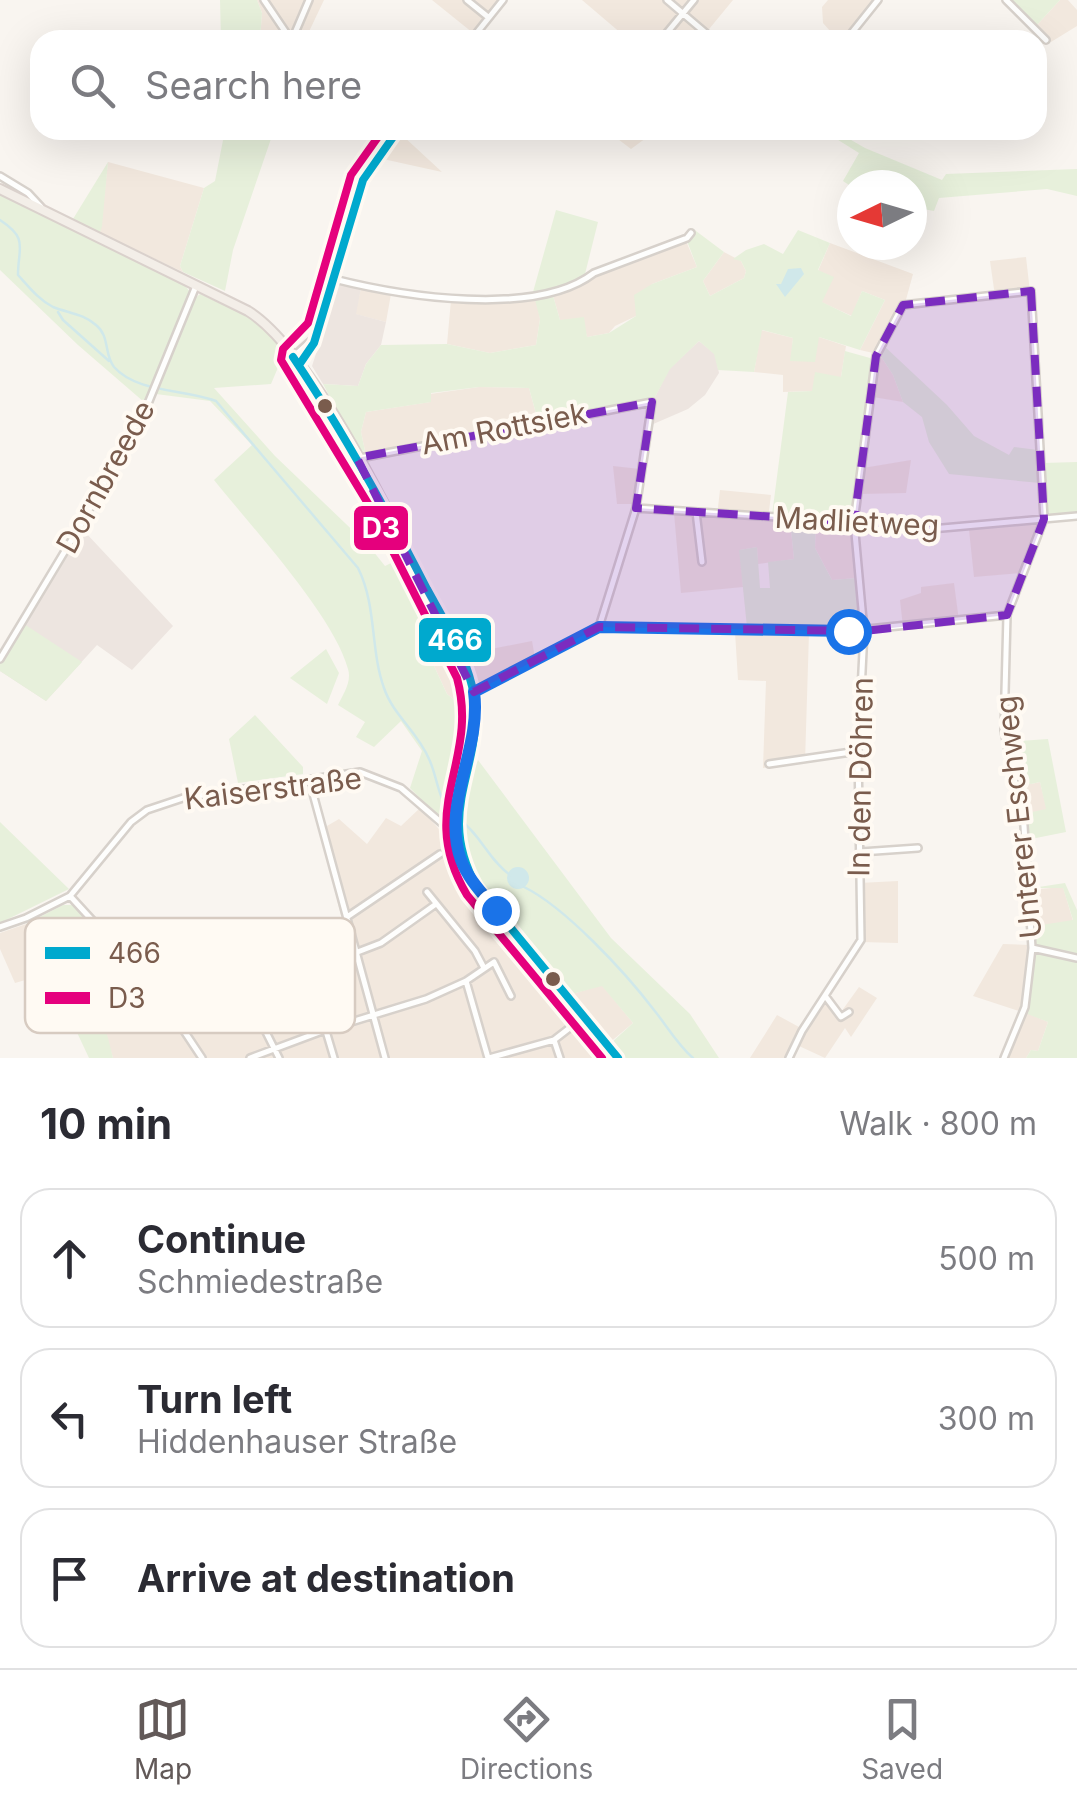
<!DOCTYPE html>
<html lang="en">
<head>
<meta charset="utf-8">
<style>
	body { margin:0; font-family:Inter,sans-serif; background:#f7f7f7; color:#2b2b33 }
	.compass { position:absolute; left:837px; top:170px; width:90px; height:90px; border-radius:50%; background:#fff; box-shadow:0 10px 40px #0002; rotate:265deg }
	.stop { position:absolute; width:30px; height:30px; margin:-22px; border:8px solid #1a73e8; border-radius:50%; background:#fff }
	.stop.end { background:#1a73e8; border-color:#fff; box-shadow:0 2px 10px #0008 }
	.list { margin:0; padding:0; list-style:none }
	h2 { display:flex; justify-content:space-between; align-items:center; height:130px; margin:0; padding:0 40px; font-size:42px }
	h2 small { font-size:32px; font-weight:400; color:#7c7c81 }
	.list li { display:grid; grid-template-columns:65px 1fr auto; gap:30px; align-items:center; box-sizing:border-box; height:140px; margin:0 20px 20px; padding:0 20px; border:2px solid #e1e1e2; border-radius:30px }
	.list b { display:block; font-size:38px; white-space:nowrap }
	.list p { margin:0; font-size:32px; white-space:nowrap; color:#7c7c81 }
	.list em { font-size:32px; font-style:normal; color:#7c7c81 }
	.icon { flex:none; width:55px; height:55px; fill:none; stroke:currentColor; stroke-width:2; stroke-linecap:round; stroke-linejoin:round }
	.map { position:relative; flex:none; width:1077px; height:1058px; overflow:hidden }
	.search { position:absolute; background:#fff; box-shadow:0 10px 40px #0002; left:30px; right:30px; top:30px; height:110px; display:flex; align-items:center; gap:25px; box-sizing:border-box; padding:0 35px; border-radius:30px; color:#7c7c81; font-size:38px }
	.sheet { height:610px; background:#fff }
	nav { display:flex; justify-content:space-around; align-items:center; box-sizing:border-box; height:140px; border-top:2px solid #e1e1e2; background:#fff; font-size:28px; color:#7c7c81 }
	nav a { display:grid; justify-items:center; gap:5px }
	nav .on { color:#625958 }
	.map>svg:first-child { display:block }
	.residential { fill:#f2e8de }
	.industrial { fill:#ede5e0 }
	.green { fill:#e7f0db }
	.water { fill:#d0e8ea }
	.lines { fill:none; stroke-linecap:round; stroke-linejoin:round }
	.stream { stroke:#d0e8ea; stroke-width:2.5 }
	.minor-casing { stroke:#d7d1cb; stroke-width:10 }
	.major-casing { stroke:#dad1cc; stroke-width:12 }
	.minor { stroke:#fefefd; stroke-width:5 }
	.major { stroke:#f3eee8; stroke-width:8 }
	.bus-1-casing { stroke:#fffaf3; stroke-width:15 }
	.bus-2-casing { stroke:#fffaf3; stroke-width:15 }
	.bus-1 { stroke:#00a9ce; stroke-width:8 }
	.bus-2 { stroke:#e5007d; stroke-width:8 }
	.route { stroke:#1a73e8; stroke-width:12 }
	.marked { fill:#7b2cbf; fill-opacity:0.2; stroke:#7b2cbf; stroke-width:8; stroke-dasharray:20 12; stroke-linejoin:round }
	.bus-dot { fill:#7a5c4d; stroke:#fffaf3; stroke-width:4 }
	.labels { text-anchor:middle; stroke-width:8; stroke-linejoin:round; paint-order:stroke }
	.street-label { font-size:30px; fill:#7a5c4d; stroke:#fffaf3 }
	.key { fill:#fffaf3; stroke:#d7cbc1; stroke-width:2.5 }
	.key-label { font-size:28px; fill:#7a5c4d }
	.line-badge { stroke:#fffaf3; stroke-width:4 }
	.badge-label { font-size:28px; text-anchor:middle; font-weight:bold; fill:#fff }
</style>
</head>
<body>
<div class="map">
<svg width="1077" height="1058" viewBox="0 0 1077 1058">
	<rect width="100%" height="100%" fill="#f9f5f0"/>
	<!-- residential -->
	<path class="residential" d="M257,0h67l-19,40h-45l2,-27z
		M432,0h67l-26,33z
		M582,0h151l-28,34 6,6h-82z
		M828,0h47l-31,40h-6l-15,-17 -1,-16z
		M1060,0h8l9,10v16l-26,16 -15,-16z
		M606,130h51l-26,19z
		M402,135l40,37 -59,-13z
		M108,162l96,26 -24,78 3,6 -83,-39z
		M686,241l11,26 -45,17 -16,32 -21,10 -6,7 -22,4 -3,-11 -24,-6 -8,-28z
		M830,243l83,31 -9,33 -24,48 13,20 10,27 -30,-5 5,-37 -5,-7 -13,-3 25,-50 -23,-9 -10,25 -31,-14 -3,-31z
		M724,252l17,9 5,10 -2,7 -34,18 -7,-15z
		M1026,257l4,35 -35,4 -5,-35z
		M361,288l30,6 -5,28 -31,-8z
		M536,297l4,22 -4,26 -46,8 -43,-9 4,-44 53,3z
		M761,330l32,8 -2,22 28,-23 27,9 -5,31 -29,14 -29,1v-17l-29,-3z
		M479,387l50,1 10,37 -172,33 -7,-5 5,-2 -4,-19 5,-20 64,-10v-8z
		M911,460l-5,33 -47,1 4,-26z
		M613,466l27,3 -4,35h-19z
		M720,490l51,5 -3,24 22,1 4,39 -36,5 -1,-17 -17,3 3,37 -62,6 -7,-80 43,3z
		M816,522l31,2 5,4 5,50 -25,2 -17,-32z
		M1039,524l-17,49 -48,4 -5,-47z
		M954,583l5,38 -56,6 -3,-27 21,-7v-6z
		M735,632l74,1 -4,129 -42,6 3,-87 -28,-1z
		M532,641l3,17 -58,30 -11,-34z
		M455,655l16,41 1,18 -25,-20 -13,-28z
		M1015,779l16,5 9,-2 7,28 -24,4z
		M420,808l28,31 4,25 13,17 100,119 7,-6 30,-9 31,38 -31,26 6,9h-495l-10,-33 -23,-26 -4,-13 4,-6 62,-9 25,38 179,-73 -26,-106 19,-11 28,25 19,-26 15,8z
		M898,881v62l-37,-1 -2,-59z
		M1063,887l10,34 -38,6 1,25 -11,60 23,10 -10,29 -7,-1 -5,8h-24l17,-47 -46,-15 30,-52 28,1 -3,-55z
		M26,924l23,49 -34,10 -15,-34v-16z
		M859,987l18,11 -26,39 -6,-9 -20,30 -26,-12 -7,12h-42l27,-43 22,12 26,-38 16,23z"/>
	<!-- industrial -->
	<path class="industrial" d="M339,283l22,5 -5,26 30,8 -5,23 -15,19 -8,22 -35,-2 -11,-18z
		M699,341l16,13 4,19 -14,22 -17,14 -37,16 3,-26 15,-30z
		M85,532l88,94 -41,44 -35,-25 -51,56 -46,-30v-8l79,-129z"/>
	<!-- green -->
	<path class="green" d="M220,0h37l5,13 -2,27h-39z
		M1009,0h51l-24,26z
		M225,130h49l-41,120 -8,41 -42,-19 -3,-6 24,-78 11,-7z
		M839,133l26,15 77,32 4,-6 131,-5v27l-30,-7 -108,9 -5,13 -22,-4v-22l-60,2 -9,-6 16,-28 -24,-15z
		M108,162l-6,64 -2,7 -27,-14z
		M0,192l184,92 6,8 -46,110 -66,-57 -78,-75z
		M556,210l42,12 -13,52 -5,5 -27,9 -1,4 8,28 24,-3 3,20 22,-4 27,-17 -2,-21 18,-11 45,-17 -12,-31 7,-8 32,24 -21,29 7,15 34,-18 2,-7 -5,-10 -8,-2 13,-9 18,-6 19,10 15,-24 32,13 -12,27 16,7 -12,25 29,14 11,-25 23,9 -25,50 -41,-13 -4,25 -25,-1 3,-23 -31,-8 -8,42 -36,-2 -4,-16 -15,-13 -29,28 -16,30 -116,22 -9,-33 -50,-1 -48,6v9l-65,10 -5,20 4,19 -5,2 -37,-69 35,2 8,-22 15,-19 66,-1 43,9 46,-8 4,-26 -7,-27z
		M200,294l58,27 27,30 -14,33 -57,4 61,68 94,90 16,20 20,-10 50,99 -21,11 13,28 25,20 -9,49 -5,-1 -18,57 -30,-31 12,-37 -21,-30 -27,26 -18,-10 9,-15 -27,-17c5,-11 14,-23 10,-36 -14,-53 -98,-144 -134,-189l38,-35 -42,-44 -54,-7 38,-95z
		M883,345l64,60 27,31 35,19 5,-8 24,3 2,33 -91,-9 -20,-32 -7,-25 -19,-15 -10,-27 -13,-20z
		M845,351l25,7 3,4 -21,154 -4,3 -76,-4 16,-123 24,-1 3,-19 26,5z
		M1077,462v51l-28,3 -4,-4 -2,-49z
		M790,520l26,2 -1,26 17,32 25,-2 2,50 -112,-1 -8,-77 18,-3 3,41h10l-2,-26 26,-3z
		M24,624l58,38 -36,39 -46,-30v-8z
		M326,649l13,24 -12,31 -37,-26z
		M255,715l48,52v7l-65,9 -9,-44z
		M1048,739l18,93 -40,8 -3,-26 23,-5 -6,-27 -9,2 -16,-5 -9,-37z
		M478,760l133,178 79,76 29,44h-98l-10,-15 22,-20 -31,-37 -30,8 -93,-110c-27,-40 -19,-83 -1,-124z
		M0,822l69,67 -69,34z
		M1065,883l12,27v148h-51l5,-8 7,1 10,-29 -23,-9 11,-61 -1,-26 38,-6 -10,-32h-31z
		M63,905h9l59,51 11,15 -62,9 -3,6c6,23 11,18 22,33 8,10 11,27 14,39h-24l-63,-134z"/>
	<!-- water -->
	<path class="water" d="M801,268l3,6 -19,23 -9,-13h5l7,-15z
		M507 878a11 11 0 1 1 22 0a11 11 0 1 1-22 0Z"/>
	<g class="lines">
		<!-- stream -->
		<path class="stream" d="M0,220c29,19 18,27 18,55 11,12 21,25 35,32 15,6 31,7 43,18 14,11 8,30 18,42 23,26 71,22 102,34l142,167c19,38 12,81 26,120 9,27 34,44 45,71 9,19 8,40 24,56
			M58,312l5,8 46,41
			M459,819c22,16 29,40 51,56
			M524,887c41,20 101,85 130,123 13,16 23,34 39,48"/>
		<!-- minor casing -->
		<g class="minor-casing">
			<path id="minor" d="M264,0l27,40
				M467,0l21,17
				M667,0l47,40
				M1006,0l40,40
				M292,40l17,-40
				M471,40l32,-40
				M661,40l33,-40
				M846,40l32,-40
				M0,176l28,17 13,14
				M334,279c67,17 202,39 260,-6l93,-35 4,-5
				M293,357l20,-18
				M299,365l15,-22 49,-163 35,-50
				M360,458l292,-56 -16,106 -37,119
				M636,508l218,14 66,8 157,-14
				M696,512l6,50
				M0,659l80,-133 69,-125 47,-115
				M474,692l125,-65 249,4 159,-16
				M769,764l89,-13
				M309,779l76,279
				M861,852l57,-4
				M427,892l48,59 9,17
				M70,896l22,24 39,31 71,107
				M347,917l93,-63
				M0,927l26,-9 44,-22 61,-74 16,-12 36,-12 177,-26 41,16 44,38 10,2
				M1032,948l45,10
				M355,953l26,-10 55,-39
				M466,981l22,77
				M826,997l15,20 8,-5
				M227,1010l17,-7 8,1
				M554,1040l6,18
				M250,1058l75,-28 101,-31 40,-18 28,-19 17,34
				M279,1058l-27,-54 58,-27 24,81
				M489,1058l65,-18 31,-24
				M789,1058l13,-27 59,-91 -3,-189 6,-120 -10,-109 22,-166 27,-51 128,-14 13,228 -37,96 -3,116 20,95 8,122 -7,59 -21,51"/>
		</g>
		<!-- major casing -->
		<g class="major-casing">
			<path id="major" d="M0,189l248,122c63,39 142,204 177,273 18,35 42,72 49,112 13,68 -47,125 3,191l141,171"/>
		</g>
		<!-- minor -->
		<use href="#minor" class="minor"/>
		<!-- major -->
		<use href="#major" class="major"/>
		<!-- bus-1 casing -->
		<g class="bus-1-casing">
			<path id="bus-1" d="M293,357c50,74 93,152 134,232 17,31 37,63 45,97 18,77 -41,120 5,201l141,171
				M299,365l15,-22 49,-163 35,-50"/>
		</g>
		<!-- bus-2 casing -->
		<g class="bus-2-casing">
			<path id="bus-2" d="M383,130l-32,45 -43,148 -25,26 -2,11 91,150 85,168c23,84 -42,130 10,217l135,163"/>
		</g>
		<!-- bus-1 -->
		<use href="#bus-1" class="bus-1"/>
		<!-- bus-2 -->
		<use href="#bus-2" class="bus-2"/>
	</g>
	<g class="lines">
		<!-- route -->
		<path class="route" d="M496,910c-13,-16 -28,-31 -35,-50 -20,-55 21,-112 13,-168l125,-65 249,4"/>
	</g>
	<!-- marked area -->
	<path class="marked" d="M1031,291l13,228 -37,96 -143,16 -265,-4 -125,65 -117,-234 295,-56 -16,106 218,14 22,-166 27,-51z"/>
	<!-- markers -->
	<g class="bus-dot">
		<circle cx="325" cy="406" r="9"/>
		<circle cx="553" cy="979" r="9"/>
	</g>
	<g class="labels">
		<!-- street labels -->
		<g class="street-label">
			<text transform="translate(504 429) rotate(-11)" y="10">Am Rottsiek</text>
			<text transform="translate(106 477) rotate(-61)" y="10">Dornbreede</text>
			<text transform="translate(857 522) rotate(3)" y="10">Madlietweg</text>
			<text transform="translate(861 777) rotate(-89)" y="10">In den Döhren</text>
			<text transform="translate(273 789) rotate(-7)" y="10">Kaiserstraße</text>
			<text transform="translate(1019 817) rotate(-96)" y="10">Unterer Eschweg</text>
		</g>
	</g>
	<!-- legend -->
	<rect x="25" y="918" width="330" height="115" rx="15" class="key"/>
	<rect x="45" y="947" width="45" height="12" fill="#00a9ce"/>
	<rect x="45" y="992" width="45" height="12" fill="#e5007d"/>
	<g class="key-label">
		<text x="108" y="963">466</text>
		<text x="108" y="1008">D3</text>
	</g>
	<g class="line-badge">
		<rect x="352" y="504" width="58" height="48" rx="10" fill="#e5007d"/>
		<rect x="417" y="616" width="76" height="48" rx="10" fill="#00a9ce"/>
	</g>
	<g class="badge-label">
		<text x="381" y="538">D3</text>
		<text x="455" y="650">466</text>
	</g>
</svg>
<svg class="compass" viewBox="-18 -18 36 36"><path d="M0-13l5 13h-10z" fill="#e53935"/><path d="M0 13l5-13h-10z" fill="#7c7c81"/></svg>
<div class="stop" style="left:848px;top:631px"></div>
<div class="stop end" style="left:496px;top:910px"></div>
<div class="search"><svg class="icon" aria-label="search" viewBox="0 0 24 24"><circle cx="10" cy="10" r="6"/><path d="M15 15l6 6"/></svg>Search here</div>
</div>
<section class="sheet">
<h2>10 min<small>Walk · 800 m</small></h2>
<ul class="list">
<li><svg class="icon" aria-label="ahead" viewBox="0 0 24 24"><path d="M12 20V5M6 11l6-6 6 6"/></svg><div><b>Continue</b><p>Schmiedestraße</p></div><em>500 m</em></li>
<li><svg class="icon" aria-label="left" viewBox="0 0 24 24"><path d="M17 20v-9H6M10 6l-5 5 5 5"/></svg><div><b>Turn left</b><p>Hiddenhauser Straße</p></div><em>300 m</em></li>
<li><svg class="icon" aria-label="arrive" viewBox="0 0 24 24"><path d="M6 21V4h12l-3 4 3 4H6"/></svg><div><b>Arrive at destination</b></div></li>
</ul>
</section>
<nav>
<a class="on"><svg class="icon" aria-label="map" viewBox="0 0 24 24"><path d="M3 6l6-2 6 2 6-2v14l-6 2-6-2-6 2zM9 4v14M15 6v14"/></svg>Map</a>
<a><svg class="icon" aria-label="directions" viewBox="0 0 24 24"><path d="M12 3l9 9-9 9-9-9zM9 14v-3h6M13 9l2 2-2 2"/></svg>Directions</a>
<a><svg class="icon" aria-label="saved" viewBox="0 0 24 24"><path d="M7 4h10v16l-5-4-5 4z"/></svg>Saved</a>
</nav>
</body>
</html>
